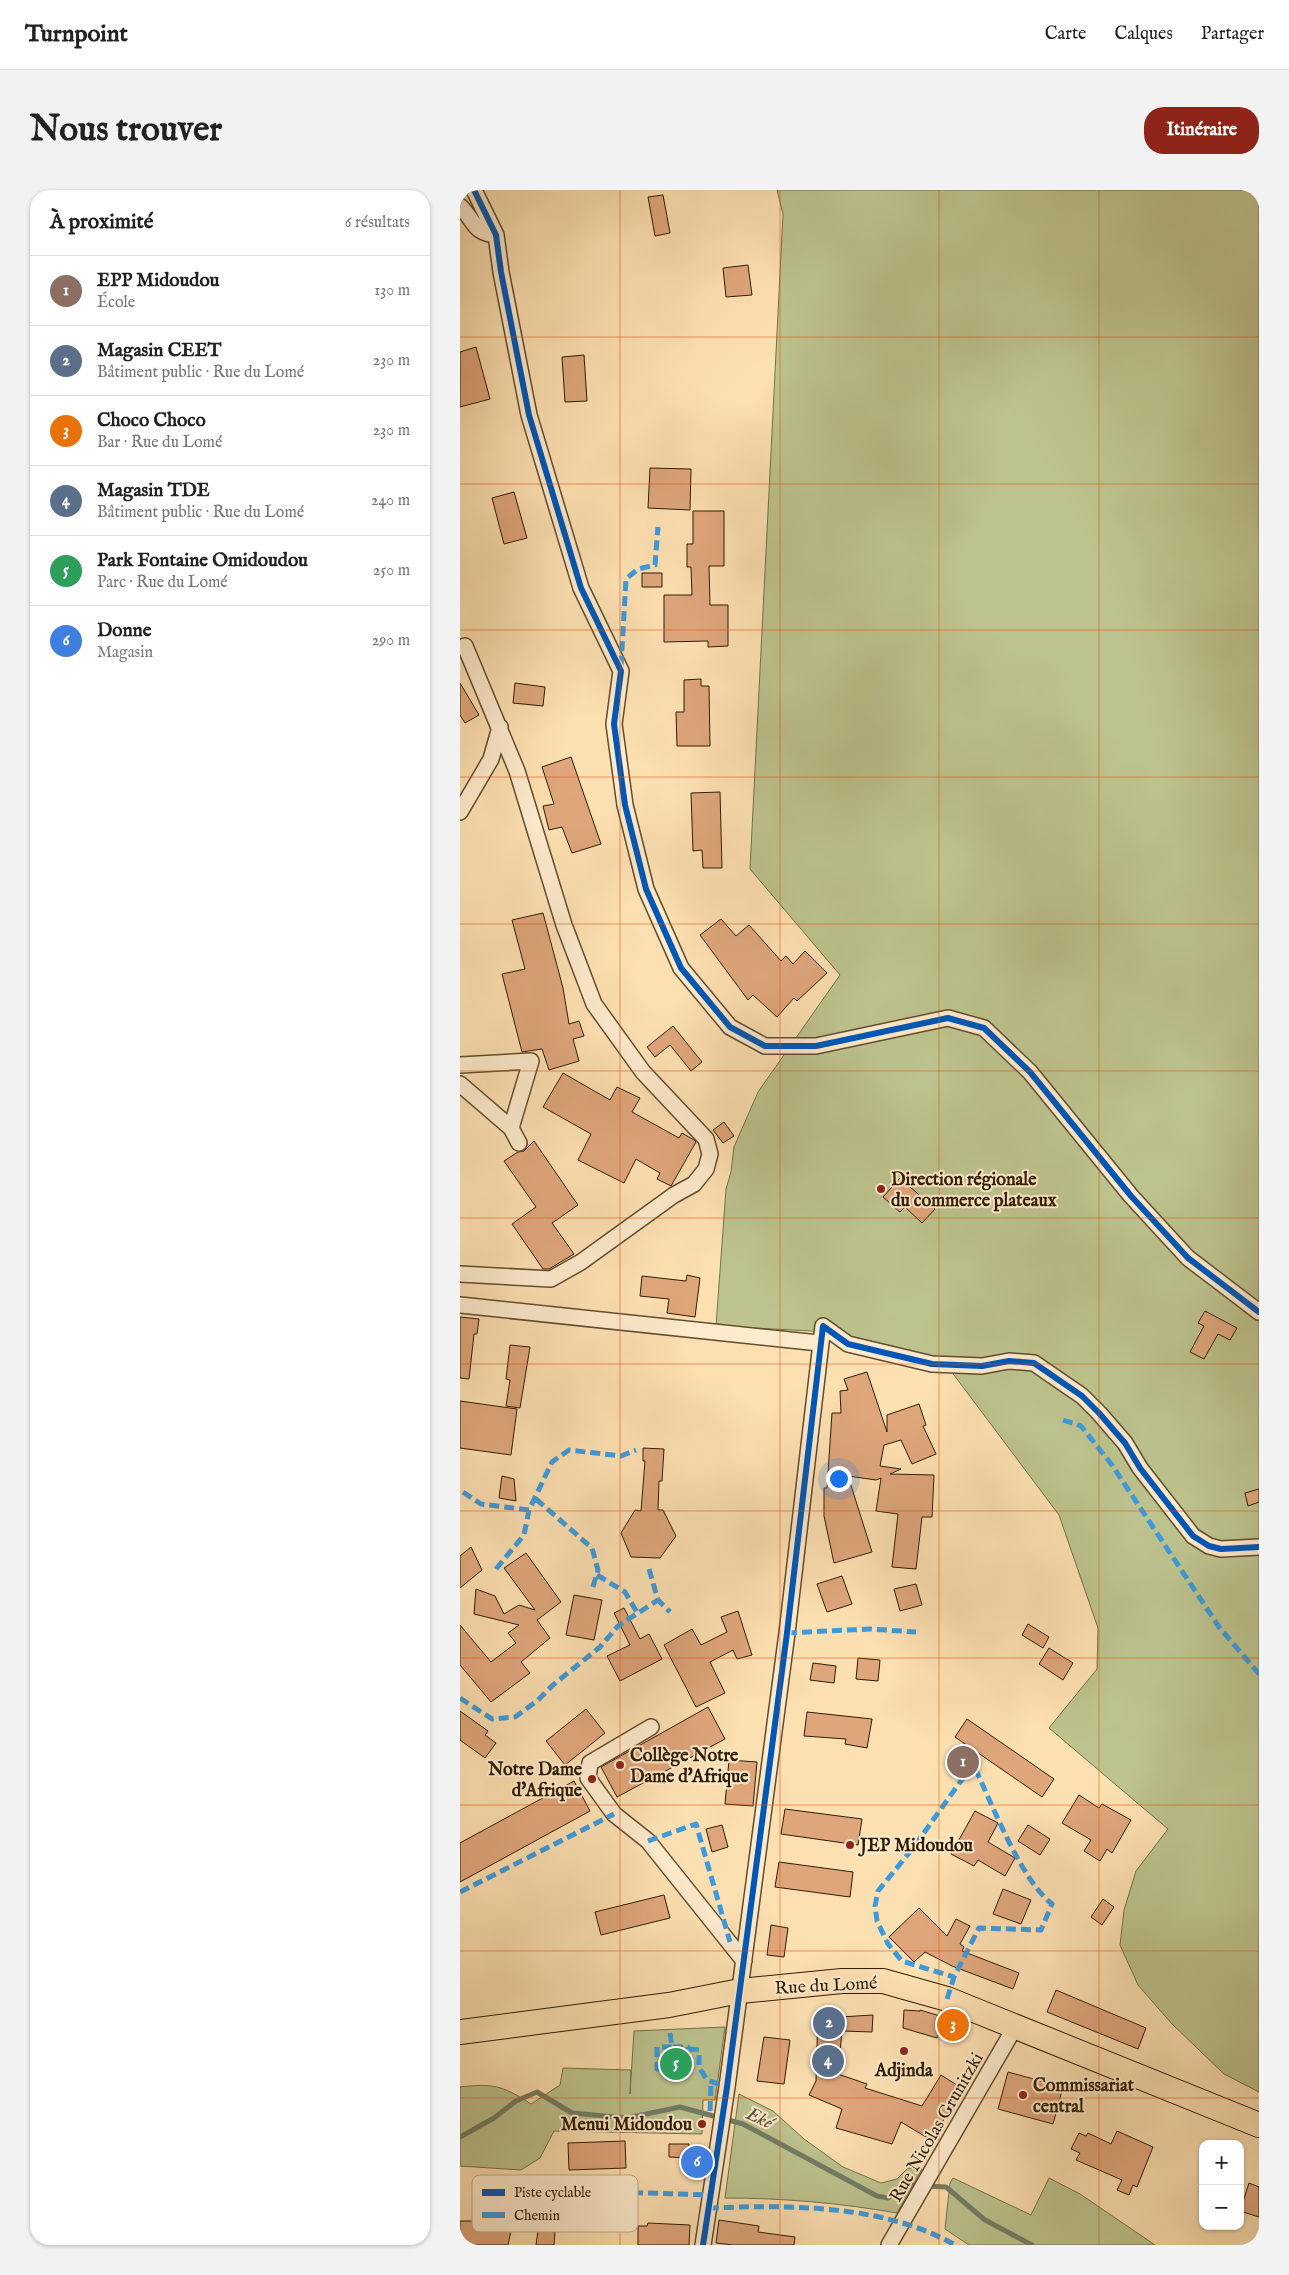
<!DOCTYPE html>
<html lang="fr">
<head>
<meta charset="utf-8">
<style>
	body { margin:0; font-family:"IM FELL English",serif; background:#f2f2f2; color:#222 }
	.controls { position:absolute; right:15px; bottom:15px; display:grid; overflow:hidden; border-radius:10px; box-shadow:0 1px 4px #0004 }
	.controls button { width:45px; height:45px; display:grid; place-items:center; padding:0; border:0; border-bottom:1px solid #e0e0e0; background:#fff; color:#222; font:25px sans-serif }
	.you { position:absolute; left:378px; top:1288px; width:18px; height:18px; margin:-12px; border:4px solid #fff; border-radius:50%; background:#1a73e8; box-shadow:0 0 0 8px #1a73e833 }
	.badge { display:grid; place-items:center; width:32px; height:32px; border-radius:50%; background:#8f2418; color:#fff; font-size:16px; font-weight:700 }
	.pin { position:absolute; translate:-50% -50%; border:2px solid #fff; box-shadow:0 1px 5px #0006 }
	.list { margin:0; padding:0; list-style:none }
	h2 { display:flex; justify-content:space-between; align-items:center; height:65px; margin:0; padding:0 20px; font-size:21px }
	h2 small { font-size:16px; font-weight:400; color:#767676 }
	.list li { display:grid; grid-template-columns:32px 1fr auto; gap:15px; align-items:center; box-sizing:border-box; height:70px; padding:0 20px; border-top:1px solid #e0e0e0 }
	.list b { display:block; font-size:19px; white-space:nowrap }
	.list p { margin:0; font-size:16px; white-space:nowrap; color:#767676 }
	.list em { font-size:16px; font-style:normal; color:#767676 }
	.map { position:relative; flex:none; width:799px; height:2055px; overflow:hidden; border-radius:20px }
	header { display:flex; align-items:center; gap:30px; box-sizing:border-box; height:70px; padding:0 25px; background:#fff; border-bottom:1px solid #e0e0e0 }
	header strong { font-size:24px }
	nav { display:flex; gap:28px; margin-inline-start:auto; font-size:18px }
	.intro { display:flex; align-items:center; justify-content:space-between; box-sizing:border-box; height:120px; padding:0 30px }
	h1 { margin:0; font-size:35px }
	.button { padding:12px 22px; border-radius:20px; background:#8f2418; color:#fff; font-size:18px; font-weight:700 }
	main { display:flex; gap:30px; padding:0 30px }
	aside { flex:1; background:#fff; border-radius:20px; box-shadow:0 1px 4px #0004 }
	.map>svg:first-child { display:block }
	.green { fill:#bdc38e; stroke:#767048 }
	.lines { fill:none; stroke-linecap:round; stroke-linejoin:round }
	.stream { stroke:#737d66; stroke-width:5 }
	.building { fill:#dfa67c; stroke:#2f1c02 }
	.minor-casing { stroke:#624d2e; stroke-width:18 }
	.primary-casing { stroke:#2f1c02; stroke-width:26 }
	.minor { stroke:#feebcd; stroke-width:15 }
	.primary { stroke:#fde0b2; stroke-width:24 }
	.quiet { stroke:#3d9bdd; stroke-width:5; stroke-dasharray:10 5; stroke-linecap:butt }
	.cycleway-casing { stroke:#feebcd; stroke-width:9 }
	.cycleway { stroke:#0057b8; stroke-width:6 }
	.grid { fill:none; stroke:#df560c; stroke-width:1; stroke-opacity:0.55 }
	.poi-dot { fill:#8f2418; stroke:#feebcd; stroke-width:2 }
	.labels { text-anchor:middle; stroke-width:4; stroke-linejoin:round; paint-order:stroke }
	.poi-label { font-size:18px; font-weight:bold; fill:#2f1c02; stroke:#feebcd; text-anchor:start }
	.street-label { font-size:18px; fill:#2f1c02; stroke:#feebcd }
	.water-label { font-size:19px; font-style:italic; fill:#57543c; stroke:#feebcd }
	.key { fill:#feebcd; stroke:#c0ad90; stroke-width:1 }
	.key-label { font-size:14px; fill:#2f1c02 }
</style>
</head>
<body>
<header>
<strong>Turnpoint</strong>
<nav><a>Carte</a><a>Calques</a><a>Partager</a></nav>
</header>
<div class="intro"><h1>Nous trouver</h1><a class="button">Itinéraire</a></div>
<main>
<aside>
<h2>À proximité<small>6 résultats</small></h2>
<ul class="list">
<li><span class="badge" style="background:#8d6e63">1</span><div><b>EPP Midoudou</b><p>École</p></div><em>130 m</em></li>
<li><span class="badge" style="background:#5c6f8a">2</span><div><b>Magasin CEET</b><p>Bâtiment public · Rue du Lomé</p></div><em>230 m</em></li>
<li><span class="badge" style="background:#e8710a">3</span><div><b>Choco Choco</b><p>Bar · Rue du Lomé</p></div><em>230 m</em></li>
<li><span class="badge" style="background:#5c6f8a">4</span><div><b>Magasin TDE</b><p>Bâtiment public · Rue du Lomé</p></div><em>240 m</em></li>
<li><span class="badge" style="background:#2e9e5b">5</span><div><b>Park Fontaine Omidoudou</b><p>Parc · Rue du Lomé</p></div><em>250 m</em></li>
<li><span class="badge" style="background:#3f7fe0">6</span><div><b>Donne</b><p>Magasin</p></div><em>290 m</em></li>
</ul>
</aside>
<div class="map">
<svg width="799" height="2055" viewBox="0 0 799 2055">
	<rect width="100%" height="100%" fill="#fde0b2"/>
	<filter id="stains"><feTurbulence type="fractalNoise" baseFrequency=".004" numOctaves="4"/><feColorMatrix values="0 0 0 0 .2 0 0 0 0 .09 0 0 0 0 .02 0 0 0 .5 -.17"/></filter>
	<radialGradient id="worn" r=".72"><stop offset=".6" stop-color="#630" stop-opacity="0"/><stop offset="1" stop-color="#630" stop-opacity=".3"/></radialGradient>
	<!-- green -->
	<path class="green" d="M317,0h482v1902l-35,-18 -52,-50 -34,-39 -18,-40 4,-35 12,-39 32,-42 -119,-101 48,-59 1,-41 -39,-113 -111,-148 -55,-21 -82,-15 -95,-5 10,-137 5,-17 3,-25 24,-55 82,-117 -90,-106 33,-655z
		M265,1837l-10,73h-12l-1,34 -148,-3 -14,27 -19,12 -61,-4v-79c34,-4 43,-1 71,17l29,-19 3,-17 68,2 -1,24 4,-63z
		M279,1904l34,17 31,28 39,28 38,16 16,-4 11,-11 14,1 -25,44c-57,-10 -114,-15 -172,-15z
		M493,1988l78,37 18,-37 31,16 75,51h-186l-24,-16 5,-46z"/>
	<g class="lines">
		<!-- stream -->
		<path class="stream" d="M0,1947l34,-19 22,-17 21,-9 35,21 55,5 53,-11 63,17 134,72 11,2 19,-13 39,2 39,33 47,25"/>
	</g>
	<!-- building -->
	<path class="building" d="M203,5l7,38 -15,3 -7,-39z
		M288,75l4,30 -26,2 -3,-29z
		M16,157l14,52 -30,8v-55z
		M124,165l3,46 -22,1 -3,-45z
		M190,278l41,1 -1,41 -42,-2z
		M54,302l13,46 -23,6 -12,-46z
		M233,321h31v55h-15l1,39h18v41l-20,1v-6l-44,1v-47h28l-1,-28h-4v-23h6z
		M182,383h20v14h-20z
		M241,489v7h8l1,60h-33l-1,-34h8v-32z
		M0,493l19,32 -14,8 -5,-8z
		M55,493l30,4 -2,19 -30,-3z
		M111,567l30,87 -29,9 -10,-26 -13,3 -6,-24 11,-2 -12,-37z
		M260,602l2,76h-19l-1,-18 -9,1 -2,-58z
		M83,723l20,75 6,36 10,-3 5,15 -11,3 6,22 -30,9 -7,-21 -20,3 -20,-78 23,-5 -13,-49z
		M261,729l15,17 13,-11 32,36 5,-5 7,8 12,-13 22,22 -30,28 -3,-3 -17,19 -24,-22 -5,5 -48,-65z
		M213,836l29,36 -11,9 -21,-26 -15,12 -8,-10z
		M103,883l47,27 7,-13 23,11 -8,14 47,26 3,-5 12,7 2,2 -25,44 -14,-7 3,-6 -24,-14 -12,24 -46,-23 13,-26 -48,-27z
		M264,932l10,14 -11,7 -10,-13z
		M74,951l44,64 -26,18 22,31 -25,15h-6l-31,-45 24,-17 -32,-46 14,-9 6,-1z
		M440,988l35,31 -13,14 -17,-16 -5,5 -17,-15z
		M227,1085l13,3 -5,39 -28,-4 2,-14 -29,-3 2,-20 44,5z
		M745,1121l32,17 -7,12 -12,-6 -14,25 -14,-7 14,-26 -6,-3z
		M0,1127l19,2 -2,15h-3l-5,45 -9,-1z
		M50,1155l20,2 -10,61 -14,-2 4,-26 -4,-1z
		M407,1182l20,60v-17l32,-11 7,21 -3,1 13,28 -24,10 -11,-24 -17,5 -4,21 21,3 -11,5 44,1 -2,42h-10l-6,52 -24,-2 6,-53 -22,-3 5,-33 -5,2 -28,-4 24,76 -38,11 -10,-47v-28h3l5,-75h9l-1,-22 8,-1 -4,-11z
		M0,1211l57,8 -6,46 -51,-7z
		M183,1258l21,1 -2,32h-3l-1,29h5l13,26 -16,22 -29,-1 -10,-24 14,-23 6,1 4,-50h-2z
		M42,1286l12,3 2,22 -17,-3z
		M799,1299v13l-11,4 -3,-13z
		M11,1357l11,23 -22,18v-32z
		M66,1363l35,49 -24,18 13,18 -29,24 9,11 -39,29 -31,-37v-40l31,37 25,-19 -8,-10 11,-8 -45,-11 2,-25 19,7 9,18 15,-9 16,5 -31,-42z
		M382,1386l10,28 -25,8 -10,-28z
		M456,1394l6,21 -22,6 -6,-22z
		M114,1405l28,5 -8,40 -28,-5z
		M164,1418l16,31 9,-5 13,25 -42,22 -13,-25 23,-11 -16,-32z
		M278,1421l14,44 -15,4 -4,-9 -23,12 15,31 -29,14 -32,-62 28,-16 9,16 26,-13 -6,-15z
		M568,1434l21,13 -6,11 -21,-13z
		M589,1458l24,15 -10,17 -24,-16z
		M398,1468l22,2 -2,21 -22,-2z
		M353,1473l23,3 -2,17 -24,-3z
		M248,1517l17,32 -108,58 -16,-30z
		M126,1519l19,24 -40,32 -19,-24z
		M0,1521l28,20 -3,4 11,8 -11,15 -25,-18z
		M347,1522l65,7 -5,29 -22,-4 1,-5 -42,-3z
		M507,1529l87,60 -12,18 -87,-60z
		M269,1570l28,2 -4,44 -28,-2z
		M114,1591l16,30 -130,71v-39z
		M619,1605l20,13 3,-4 29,16 -19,33 -5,-4 -7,12 -16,-10 7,-11 -29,-17z
		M325,1619l77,10 -4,26 -77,-11z
		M515,1621l23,12 -10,19 27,16 -10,18 -27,-16 -4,6 -23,-12z
		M262,1635l6,22 -16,5 -6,-23z
		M568,1635l22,14 -10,16 -22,-14z
		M319,1672l74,10 -3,25 -75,-10z
		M543,1699l28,11 -10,24 -28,-10z
		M204,1705l6,23 -69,17 -6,-23z
		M643,1709l11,8 -12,18 -11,-8z
		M459,1718l28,28 9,-17 14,7 -10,18 4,3 -2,4 57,22 -6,16 -61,-23 -27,-14 -11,10 -25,-25z
		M311,1735l17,3 -4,29 -17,-2z
		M596,1800l90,38 -8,21 -91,-37z
		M444,1820l16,1v-1l27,8 -10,20 -34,-10z
		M358,1822l22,2v3l33,-2 -1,17 -30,-1 -4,43 29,10 -2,4 57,18 19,-31 22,14 -32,51 -30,-18 -9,22 -56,-16 6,-19 -33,-14 7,-14z
		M304,1847l26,3 -6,44 -27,-3z
		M548,1882l55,15 -10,37 -55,-15z
		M657,1941l36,16 -16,40 -4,-2 -4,10 -12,-5 5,-10 -46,-20 4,-7 -9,-4 8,-16 7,3 2,-3 23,11z
		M165,1951l1,27 -57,2 -1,-27z
		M209,1954h20v14l-20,-1z
		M789,1993l10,4v30l-19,-6z
		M34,2028l19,4 -5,23h-48v-24h33z
		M259,2030l40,6 -1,6 37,5 -1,8h-61l-17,-2z
		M188,2033l42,2 -1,20h-51v-19h9z
		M78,2040l17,2 -1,13h-18z"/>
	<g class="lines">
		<!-- minor casing -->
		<g class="minor-casing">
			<path id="minor" d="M14,0l22,45 5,37 28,143 52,173 40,83 -7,53 11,81 21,84 35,79 49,59 35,19h51l132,-28 36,10 46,44 101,124 57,62 71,54
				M0,16c15,15 13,27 36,29
				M0,622l31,-53 9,-32
				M0,875l71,-4 -20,67 8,15
				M0,894l51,44
				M0,1084l91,5 30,-17 93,-67 20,-11 12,-15 4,-15 -4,-15 -63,-67 -49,-68 -30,-79 -47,-154 -52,-125
				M0,1115l359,38
				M191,1537l-61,36 -2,15 26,36 34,27 96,120
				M243,2055l24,-158 60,-454 36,-307 25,18 84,20 50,2 27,-5 25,2 48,33 17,17 26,30 15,25 53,68 16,10 12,3 38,-2
				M429,2055l126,-218"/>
		</g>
		<!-- primary casing -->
		<g class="primary-casing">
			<path id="primary" d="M0,1842l209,-27 71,-14 102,-10h41l64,18 312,126"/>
		</g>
		<!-- minor -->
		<use href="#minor" class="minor"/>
		<!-- primary -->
		<use href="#primary" class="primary"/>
		<!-- quiet -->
		<path class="quiet" d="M161,476l5,-87 12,-10 17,-4 3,-38
			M603,1230l18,6 31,39 107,162 40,47
			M3,1302l18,12 48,6
			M76,1309l56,49 6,22 -6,20
			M36,1379l28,-34 5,-25 23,-48 17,-12 52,6 15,-6
			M189,1379l9,31 12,12
			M137,1385l28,17 13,22
			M327,1443l83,-4 46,3
			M0,1508l32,21 23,-2 22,-16 16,-16 47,-38 18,-21 40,-26
			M188,1651l48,-17 34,118
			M0,1702l154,-78
			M487,1809l7,-22 25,-49 62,2 11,-26c-32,-25 -60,-101 -79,-140l-60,84 -35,43 -3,15 2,15 11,23 14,17 52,16
			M210,1843l2,14h16v2
			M212,1857h-15v22h32l-1,-20 11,1v17l8,13 20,7
			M250,1921l1,-29
			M130,1992l25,10 96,3
			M249,2018c80,-3 174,-4 246,37"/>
		<!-- cycleway casing -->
		<g class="cycleway-casing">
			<path id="cycleway" d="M14,0l22,45 5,37 28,143 52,173 40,83 -7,53 11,81 21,84 35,79 49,59 35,19h51l132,-28 36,10 46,44 101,124 57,62 71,54
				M243,2055l24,-158 60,-454 36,-307 25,18 84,20 50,2 27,-5 25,2 48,33 17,17 26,30 15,25 53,68 16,10 12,3 38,-2"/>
		</g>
		<!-- cycleway -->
		<use href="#cycleway" class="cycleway"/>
	</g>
	<!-- grid -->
	<path class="grid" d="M160,0v2055M320,0v2055M479,0v2055M639,0v2055M0,147h799M0,294h799M0,440h799M0,587h799M0,734h799M0,881h799M0,1028h799M0,1174h799M0,1321h799M0,1468h799M0,1615h799M0,1761h799M0,1908h799"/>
	<!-- markers -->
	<g class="poi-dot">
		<circle cx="421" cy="999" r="5"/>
		<circle cx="160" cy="1575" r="5"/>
		<circle cx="132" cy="1589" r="5"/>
		<circle cx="390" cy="1655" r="5"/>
		<circle cx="444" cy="1861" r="5"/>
		<circle cx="563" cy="1905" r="5"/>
		<circle cx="242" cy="1934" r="5"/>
	</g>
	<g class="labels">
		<!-- poi labels -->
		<g class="poi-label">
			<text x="431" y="995">Direction régionale<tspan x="431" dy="21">du commerce plateaux</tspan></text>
			<text x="170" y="1571">Collège Notre<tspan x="170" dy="21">Dame d'Afrique</tspan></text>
			<text x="122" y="1585" text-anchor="end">Notre Dame<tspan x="122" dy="21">d'Afrique</tspan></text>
			<text x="400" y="1661">JEP Midoudou</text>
			<text x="444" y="1886" text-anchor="middle">Adjinda</text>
			<text x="573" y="1901">Commissariat<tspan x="573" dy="21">central</tspan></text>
			<text x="232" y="1940" text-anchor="end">Menui Midoudou</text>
		</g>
		<!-- street labels -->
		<g class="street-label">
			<text transform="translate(366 1795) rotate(-3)" y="6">Rue du Lomé</text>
			<text transform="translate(476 1937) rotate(-60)" y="6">Rue Nicolas Grunitzki</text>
		</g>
		<!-- water labels -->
		<g class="water-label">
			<text transform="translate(300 1927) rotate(25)" y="7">Eké</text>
		</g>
	</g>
	<!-- legend -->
	<rect x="12" y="1985" width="166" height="57" rx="8" class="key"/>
	<rect x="22" y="1999" width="23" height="7" fill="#0057b8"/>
	<rect x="22" y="2022" width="23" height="6" fill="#3d9bdd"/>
	<g class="key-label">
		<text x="54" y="2007">Piste cyclable</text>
		<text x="54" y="2030">Chemin</text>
	</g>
	<rect width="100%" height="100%" filter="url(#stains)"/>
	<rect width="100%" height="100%" fill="url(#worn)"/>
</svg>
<div class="controls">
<button>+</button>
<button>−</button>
</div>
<div class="you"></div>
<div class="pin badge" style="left:503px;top:1572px;background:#8d6e63">1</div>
<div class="pin badge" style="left:369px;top:1833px;background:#5c6f8a">2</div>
<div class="pin badge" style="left:493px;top:1835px;background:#e8710a">3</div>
<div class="pin badge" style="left:368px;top:1871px;background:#5c6f8a">4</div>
<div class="pin badge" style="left:216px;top:1874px;background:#2e9e5b">5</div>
<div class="pin badge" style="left:237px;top:1972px;background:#3f7fe0">6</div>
</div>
</main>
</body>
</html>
